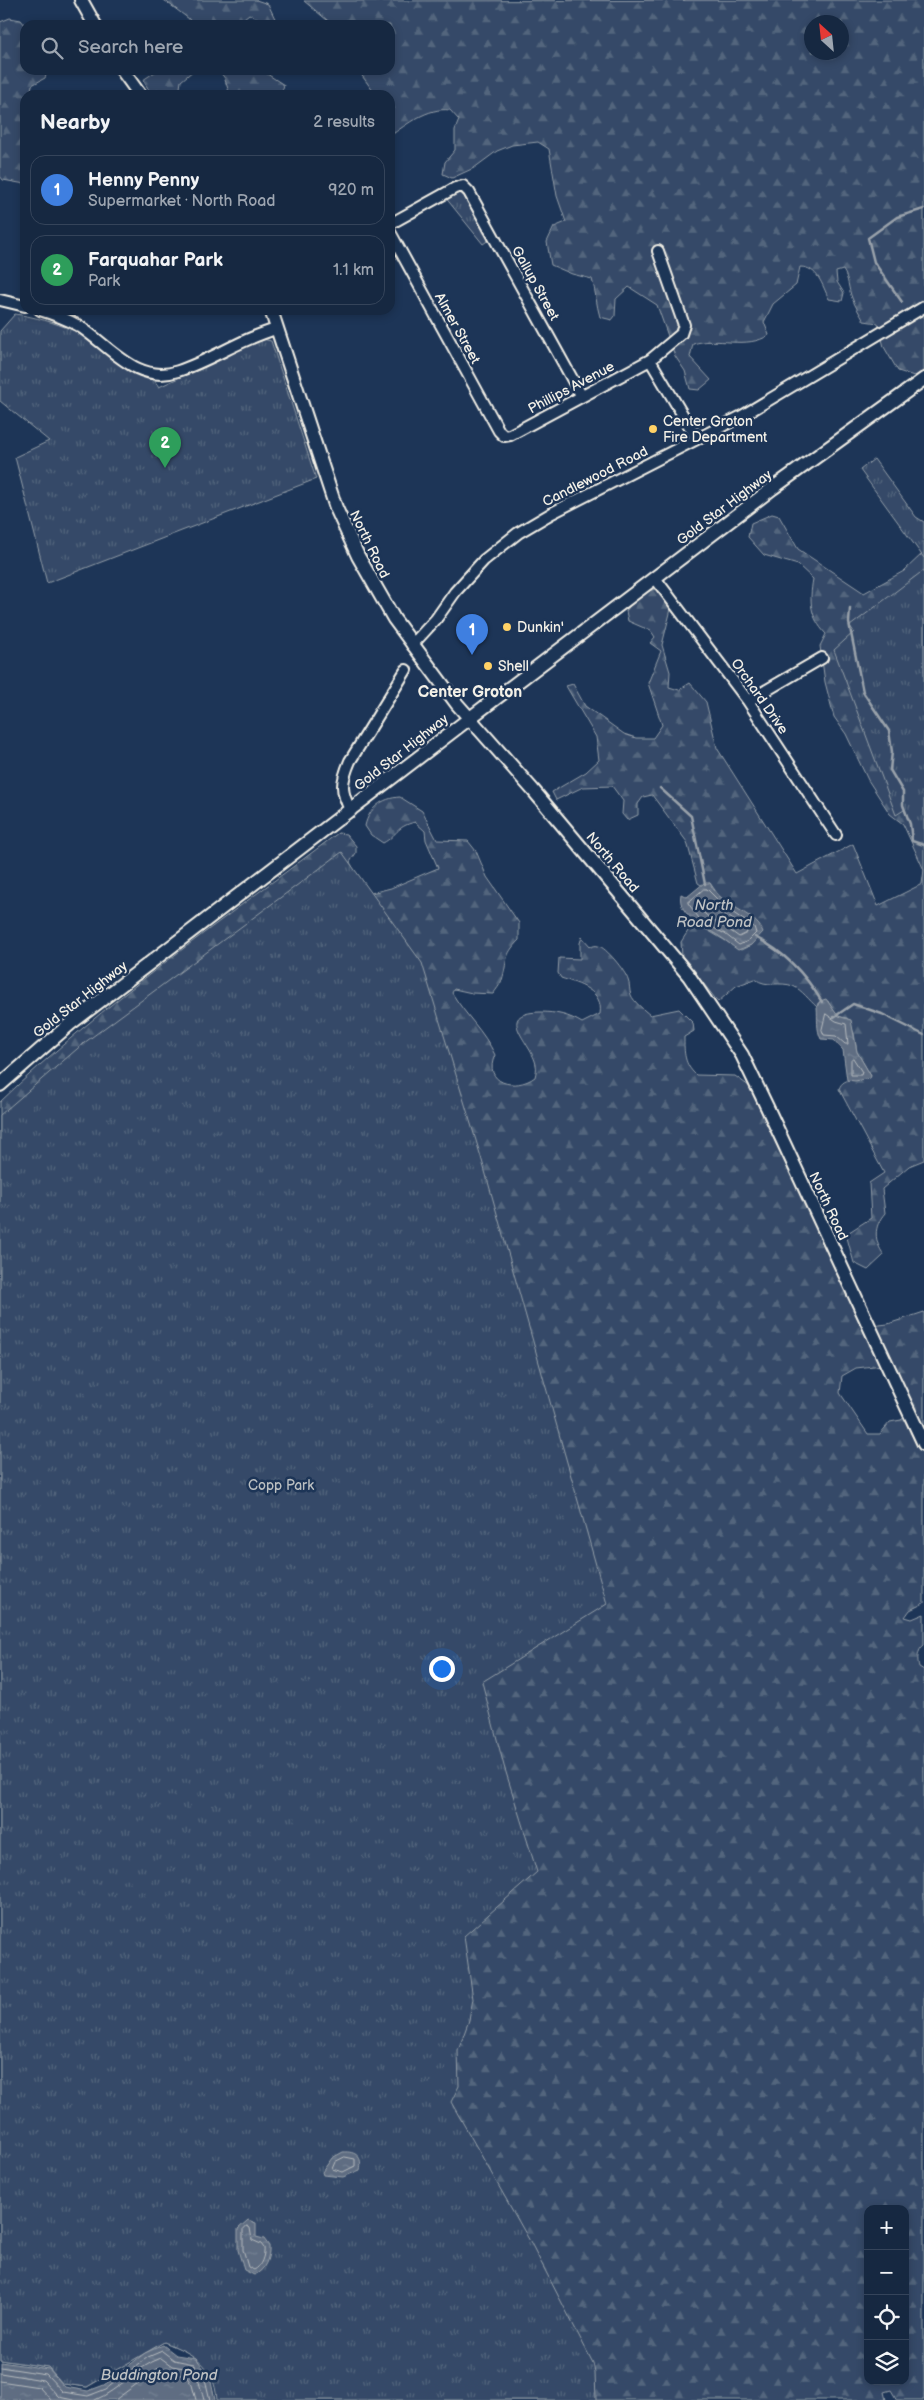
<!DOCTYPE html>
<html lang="en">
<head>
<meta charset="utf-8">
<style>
	body { margin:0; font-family:"Balsamiq Sans",sans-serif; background:#1f3048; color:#f1f3f6 }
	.controls { position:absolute; right:15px; bottom:15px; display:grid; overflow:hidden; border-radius:10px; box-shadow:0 2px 8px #0003 }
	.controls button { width:45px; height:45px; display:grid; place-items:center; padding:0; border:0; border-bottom:1px solid #35445a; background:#162841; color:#f1f3f6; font:25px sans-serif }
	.compass { position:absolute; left:804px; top:15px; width:45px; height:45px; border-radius:50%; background:#162841; box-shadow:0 2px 8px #0003; rotate:333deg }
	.you { position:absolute; left:441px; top:1668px; width:18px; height:18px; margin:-12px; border:4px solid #fff; border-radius:50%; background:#1a73e8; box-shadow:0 0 0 8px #1a73e833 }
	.badge { display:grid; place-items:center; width:32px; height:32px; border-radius:50%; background:#ffd166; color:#fff; font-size:16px; font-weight:700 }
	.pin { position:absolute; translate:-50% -41px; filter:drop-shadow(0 1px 2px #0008) }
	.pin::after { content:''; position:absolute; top:26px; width:18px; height:15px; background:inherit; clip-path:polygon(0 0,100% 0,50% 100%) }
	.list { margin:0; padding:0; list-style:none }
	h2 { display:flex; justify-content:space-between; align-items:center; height:65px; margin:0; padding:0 20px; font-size:21px }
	h2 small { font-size:16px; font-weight:400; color:#9ea6b1 }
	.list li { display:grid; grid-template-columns:32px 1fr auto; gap:15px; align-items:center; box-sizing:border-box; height:70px; margin:0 10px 10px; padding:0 10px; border:1px solid #35445a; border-radius:15px }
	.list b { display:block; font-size:19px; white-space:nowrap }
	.list p { margin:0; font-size:16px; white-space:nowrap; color:#9ea6b1 }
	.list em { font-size:16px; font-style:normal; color:#9ea6b1 }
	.icon { flex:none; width:28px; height:28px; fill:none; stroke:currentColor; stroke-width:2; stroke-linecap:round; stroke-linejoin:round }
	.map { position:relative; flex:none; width:924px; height:2400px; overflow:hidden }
	.search { position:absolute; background:#162841; box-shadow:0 2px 8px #0003; left:20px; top:20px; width:375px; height:55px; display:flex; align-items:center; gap:12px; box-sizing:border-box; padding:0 18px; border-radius:15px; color:#9ea6b1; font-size:19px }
	.panel { position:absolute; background:#162841; box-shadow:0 2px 8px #0003; left:20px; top:90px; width:375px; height:225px; border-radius:15px }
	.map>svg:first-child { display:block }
	.forest { fill:url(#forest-firs); stroke:#949ea8; fill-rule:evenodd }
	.park { fill:url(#park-tufts); stroke:#949ea8 }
	.water { fill:url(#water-ripples); stroke:#9aa2ab }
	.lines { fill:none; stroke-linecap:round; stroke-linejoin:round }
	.shore { stroke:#b8bcbf; stroke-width:1 }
	.stream { stroke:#9aa2ab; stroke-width:2.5 }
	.minor-casing { stroke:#f4f1e8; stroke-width:14 }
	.major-casing { stroke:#f4f1e8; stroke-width:16 }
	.minor { stroke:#1d3557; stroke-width:10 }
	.major { stroke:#1d3557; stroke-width:12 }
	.poi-dot { fill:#ffd166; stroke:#1d3557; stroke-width:2 }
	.labels { text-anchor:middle; stroke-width:5; stroke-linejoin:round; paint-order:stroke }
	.street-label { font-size:14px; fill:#f4f1e8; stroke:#1d3557 }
	.poi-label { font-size:14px; fill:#f4f1e8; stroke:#1d3557; text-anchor:start }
	.park-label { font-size:14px; fill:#bbbfc1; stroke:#1d3557 }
	.water-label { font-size:15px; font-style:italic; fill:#c0c3c4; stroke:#1d3557 }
	.quarter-label { font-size:16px; font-weight:bold; fill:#f4f1e8; stroke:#1d3557 }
</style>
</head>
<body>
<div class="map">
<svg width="924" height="2400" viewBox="0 0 924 2400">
	<defs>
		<pattern id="forest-firs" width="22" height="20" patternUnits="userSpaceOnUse" patternTransform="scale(1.25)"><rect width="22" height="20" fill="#354a67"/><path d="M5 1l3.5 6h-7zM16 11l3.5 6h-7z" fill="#53657d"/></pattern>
		<pattern id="park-tufts" width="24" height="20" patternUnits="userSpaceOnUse" patternTransform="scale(1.25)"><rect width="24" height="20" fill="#354a67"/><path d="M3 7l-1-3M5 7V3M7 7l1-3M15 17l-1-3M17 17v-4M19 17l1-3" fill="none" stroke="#53657d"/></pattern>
		<pattern id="water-ripples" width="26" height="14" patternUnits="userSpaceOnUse" patternTransform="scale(1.25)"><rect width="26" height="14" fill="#5e6d82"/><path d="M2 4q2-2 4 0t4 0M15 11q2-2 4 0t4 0" fill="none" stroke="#768294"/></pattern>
	</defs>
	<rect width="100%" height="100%" fill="#1d3557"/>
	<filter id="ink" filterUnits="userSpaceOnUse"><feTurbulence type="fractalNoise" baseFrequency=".02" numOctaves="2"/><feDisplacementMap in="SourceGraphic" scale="10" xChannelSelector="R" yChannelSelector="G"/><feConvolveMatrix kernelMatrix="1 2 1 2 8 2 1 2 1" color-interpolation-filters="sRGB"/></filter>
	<g filter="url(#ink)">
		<!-- forest -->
		<path class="forest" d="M164,0h92l12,4 10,21 -13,-3 -16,-8 -10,8v3h-47l-3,-6z
			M924,0v379l-26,-8 -14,-24 -6,-24 -14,-2c-4,-7 -9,-15 -12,-23 -4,-10 -3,-19 -9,-28l-7,2 1,10 7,11 -2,8 -13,-2c-7,-14 -11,-32 -29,-32l-4,18 -23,19 -9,18 5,13c-22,15 -52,1 -76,9l-3,13 21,23 -12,10 -9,-1 -5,-18 -10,-15 -18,-51 -28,-18 -13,12 -1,17 -3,4 -12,-3c-4,-13 -4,-25 -8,-38l-20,-5 -21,-9 -4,-23 7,-15 12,-5 -9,-26 -8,-47 -11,-7 -26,3 -15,6 -23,17 -22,10 -9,-4 2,-12 10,-12v-20l4,-10 -9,-10c-22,-3 -43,14 -60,26v-41h-14l-16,-22 6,-3h24v-45h-57l-29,-24zM812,22h30v30h-30z
			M10,18l11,2 4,5v45h23l-3,8 -13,7 -2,10h-5v89l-22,-4 -3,-4v-154z
			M158,70h36l-13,11 -2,14h-27l-9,-15z
			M218,70h43l23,15 -3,9 -51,1 -6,-18z
			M772,514l7,2 19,33 66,44 40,-22 20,-19v608l-15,6 -27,23 3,24c-12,14 -11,28 -1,42l-16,15 -14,-7 -8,-29 25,-16 -2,-35 15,-10 -45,-84c5,-15 21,-5 32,-13l-14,-24 -3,-19 -7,-15c-12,-1 -14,-7 -19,-17l-10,2 -1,4c-8,-7 -15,-17 -24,-21 -13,-5 -26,2 -38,-7l-19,7 -18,16 -36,-46 -1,-14 9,-14 7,-4 44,26 10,-5 7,-21 -39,-28 -9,-13 -9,2 -3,-2 -11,-41 -35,-47 -9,2 -5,7v11l-11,5 -5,-6 1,-13 -11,-15 -29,1 -27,13 -4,-8 34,-20 13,-12 -3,-23 -30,-51 7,-2 12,22 39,28 12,4h17l9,-13 -14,-42 13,-32 -11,-8 5,-6 -4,-6 -23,-10 -2,-10c7,-10 19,-21 31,-22l14,20 -9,36 8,27 -1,15 10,3 11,-7 16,19 11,46 80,126 56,-30 25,62 44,-22 2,-14 -21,-46 -13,-10 -22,-34 -22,-46 -12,-17 -9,-35 -5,-36 6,-12c-16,-17 -17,-32 -13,-55l-15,-14 -34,-10 -16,-18 3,-14z
			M400,797l22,14 15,29 31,1 8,10 11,26 32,46v17c-16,16 -11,21 -17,40 -2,5 -6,10 -9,14l-21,-1 -18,-4 -2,4c13,22 32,38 43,62 -13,28 20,37 40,22 1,-4 2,-9 1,-12 -3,-21 -44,-52 4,-53 16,0 29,3 42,11l18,-9c4,-24 -22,-30 -39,-36l-3,-5 1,-15 21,1v-16l2,-6 9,10c2,-1 5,-2 7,-1 7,0 28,26 30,34 2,4 1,10 3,15 3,7 13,15 19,20l29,-6 14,14 1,8 -10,6c0,16 0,27 12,38l39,1 14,10 114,241 25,-3 36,-12v291l-14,7 -5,7 7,2 12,-5v31c-7,5 -7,15 -5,22l5,3v730h-27l-6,-10 -7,2 2,8h-668c-5,-37 -23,-46 -54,-58l-77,45 -24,-3 -15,-17 -48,-7v-1258c104,-100 223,-182 338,-269l8,1 10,12v7l-6,9 17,32 24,-6 47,-20 -12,-28 -1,-9 -10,-9c-20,5 -17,13 -32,21l-12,-8 -6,-9c4,-18 17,-28 35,-29zM883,1365l23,51 -5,4 -11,2 -10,12h-12l-28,-41 2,-17 14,-8zM868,2209h37v172h-37z"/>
		<!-- park -->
		<path class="park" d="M453,192l9,2 31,43 -10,7 -38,-47z
			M15,314c41,6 75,22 110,44 13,9 26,16 34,29l104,-48 8,2 45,138 -269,104 -32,-126 34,-16 -49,-40v-70z
			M874,459l42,58 8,5v36l-64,-88z
			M924,570v275l-12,-4 -2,-17 -6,-14 -8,5 -62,-165 20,-18 -4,-6z
			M342,852l80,111 59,194 126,447 -125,78 22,84 33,106 -73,64 9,63 -4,21 -11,31 1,35 -8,16 80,141 62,120 2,10 1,27h-379c-3,-36 -23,-46 -53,-58l-77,45 -24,-3 -15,-17 -48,-7v-1245l84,-72z"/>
		<!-- water -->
		<path class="water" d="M704,883h6c10,24 45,28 53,49l-12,13 -13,5c-6,-4 -10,-8 -16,-12 -13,-9 -46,-22 -41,-44l6,3z
			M826,999l12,17 13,4 6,32 14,24 -1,2 -15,3 -8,-1 -4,-30 -9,-10 -13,-1c-5,-10 -3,-21 -4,-32l3,-6z
			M343,2152c13,-1 20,5 17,18l-17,7 -20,-2 -1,-3 10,-14z
			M248,2220l8,3v14l8,2 5,7c1,11 -4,25 -15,29l-10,-5 -6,-20v-21z
			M163,2345l13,10 20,3 14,19 5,23h-215v-38l49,7 16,18 23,4 16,-6 41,-32z"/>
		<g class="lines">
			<!-- shore -->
			<path class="shore" d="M704,889h3l19,19 28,19 2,6 -8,8 -9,4 -14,-11 -24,-13 -13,-18z
				M704,899l42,30 1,4 -8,4c-14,-11 -31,-17 -42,-31z
				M826,1014l10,7 10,3 2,20h-3l-9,-8 -12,-1 -2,-5z
				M853,1058l9,14 -1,3h-10v-15z
				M345,2157l10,2v7l-12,6 -11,-3 3,-7z
				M247,2226l3,2 2,12 9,4 3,4c1,7 -3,19 -10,22l-6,-3 -5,-17v-20z
				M0,2367l46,7 17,18 25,4 18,-7 42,-32 14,-6 12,9 20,4 11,15 5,21
				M0,2373l43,7 16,17 14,3
				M0,2381l39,6 12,13
				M95,2400c25,-10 41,-33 66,-42l11,8 18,3 9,13 5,18
				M115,2400l45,-33 9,6 17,3 6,9 4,15"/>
			<!-- stream -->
			<path class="stream" d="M902,302l-28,-40 -6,-24 29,-21 27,-8
				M850,608l-1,15 14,69 26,39 3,21 -2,18 13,22v13l7,19 2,17 12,4
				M660,788l31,28 14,68
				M755,937c28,14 51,38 67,65
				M834,1017l19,-13 29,10 42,21"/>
			<!-- minor casing -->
			<g class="minor-casing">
				<path id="minor" d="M390,224l65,-36 8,-2 6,6 112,203
					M390,232l109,199 5,5 6,-1 140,-75 31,-26 3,-9 -26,-74
					M0,300l25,6
					M40,310c13,4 27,9 39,16 31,20 58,59 99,45 34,-11 64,-33 99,-42
					M650,360l47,79
					M655,578l93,123 88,134
					M412,645l24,-26 19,-27 29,-32 34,-27 34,-20 190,-97 182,-109
					M748,701l74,-43
					M351,811c-11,-20 -10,-29 -1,-50l56,-91"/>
			</g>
			<!-- major casing -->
			<g class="major-casing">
				<path id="major" d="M81,0l14,25
					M122,70l18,25
					M271,310l65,198 22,48 36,63 63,85 76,86 156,186 53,79 25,52 157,337
					M0,1085l70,-61 400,-306 303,-230 151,-109"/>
			</g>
			<!-- minor -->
			<use href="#minor" class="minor"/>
			<!-- major -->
			<use href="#major" class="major"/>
		</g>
	</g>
	<!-- markers -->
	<g class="poi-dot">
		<circle cx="653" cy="429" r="5"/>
		<circle cx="507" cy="627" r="5"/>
		<circle cx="488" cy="666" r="5"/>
	</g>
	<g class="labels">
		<!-- street labels -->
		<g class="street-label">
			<text transform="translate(536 283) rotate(61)" y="5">Gallup Street</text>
			<text transform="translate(458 328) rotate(61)" y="5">Almer Street</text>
			<text transform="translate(571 387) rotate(-28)" y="5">Phillips Avenue</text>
			<text transform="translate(595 476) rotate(-27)" y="5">Candlewood Road</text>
			<text transform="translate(724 507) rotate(-37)" y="5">Gold Star Highway</text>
			<text transform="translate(370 544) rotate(64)" y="5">North Road</text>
			<text transform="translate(760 696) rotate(55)" y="5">Orchard Drive</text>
			<text transform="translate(401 752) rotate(-38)" y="5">Gold Star Highway</text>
			<text transform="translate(613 862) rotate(50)" y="5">North Road</text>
			<text transform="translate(80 999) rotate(-38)" y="5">Gold Star Highway</text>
			<text transform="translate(829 1206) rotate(65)" y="5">North Road</text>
		</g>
		<!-- poi labels -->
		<g class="poi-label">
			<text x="663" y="426">Center Groton<tspan x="663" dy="16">Fire Department</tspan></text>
			<text x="517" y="632">Dunkin'</text>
			<text x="498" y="671">Shell</text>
		</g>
		<!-- park labels -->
		<g class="park-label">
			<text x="281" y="1490">Copp Park</text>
		</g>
		<!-- water labels -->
		<g class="water-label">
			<text x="714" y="910">North<tspan x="714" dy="17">Road Pond</tspan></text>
			<text x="159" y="2380">Buddington Pond</text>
		</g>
		<!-- quarter labels -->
		<g class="quarter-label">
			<text x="470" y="697">Center Groton</text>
		</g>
	</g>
</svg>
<div class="controls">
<button>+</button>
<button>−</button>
<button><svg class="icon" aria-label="locate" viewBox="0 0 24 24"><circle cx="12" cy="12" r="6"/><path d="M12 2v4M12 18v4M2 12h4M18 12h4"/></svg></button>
<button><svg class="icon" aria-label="layers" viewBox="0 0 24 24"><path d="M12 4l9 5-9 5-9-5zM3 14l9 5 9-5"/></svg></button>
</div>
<svg class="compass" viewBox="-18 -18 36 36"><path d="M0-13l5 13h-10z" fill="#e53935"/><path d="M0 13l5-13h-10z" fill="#9ea6b1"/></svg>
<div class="you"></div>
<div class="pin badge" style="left:472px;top:655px;background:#3f7fe0">1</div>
<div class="pin badge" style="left:165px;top:468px;background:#2e9e5b">2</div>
<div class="search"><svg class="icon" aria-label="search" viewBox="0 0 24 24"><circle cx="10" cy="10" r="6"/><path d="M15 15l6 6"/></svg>Search here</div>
<section class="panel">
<h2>Nearby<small>2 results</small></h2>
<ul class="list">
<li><span class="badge" style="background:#3f7fe0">1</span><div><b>Henny Penny</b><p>Supermarket · North Road</p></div><em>920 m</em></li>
<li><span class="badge" style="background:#2e9e5b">2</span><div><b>Farquahar Park</b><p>Park</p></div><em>1.1 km</em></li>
</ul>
</section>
</div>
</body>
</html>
